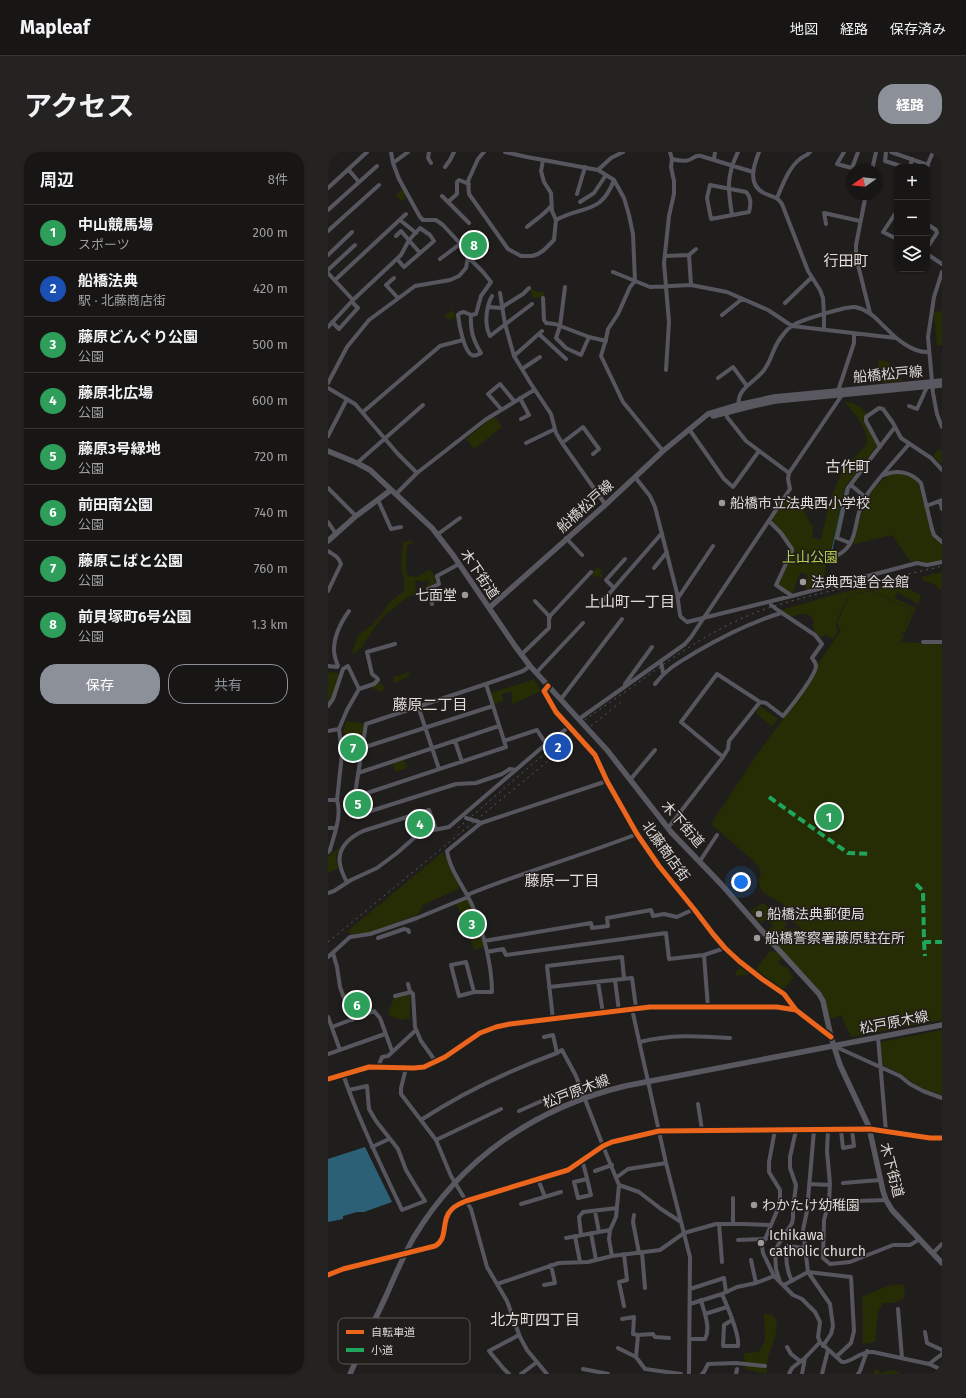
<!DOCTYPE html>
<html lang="ja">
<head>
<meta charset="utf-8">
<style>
	body { margin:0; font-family:"Fira Sans","Noto Sans JP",sans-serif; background:#252322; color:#f1f3f6 }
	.controls { position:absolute; right:12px; top:12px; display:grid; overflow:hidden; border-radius:8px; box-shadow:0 1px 3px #0004 }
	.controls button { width:36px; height:36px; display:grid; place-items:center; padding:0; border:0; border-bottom:1px solid #363534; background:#181615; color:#f1f3f6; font:20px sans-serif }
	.compass { position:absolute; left:518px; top:12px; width:36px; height:36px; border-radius:50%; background:#181615; box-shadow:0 1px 3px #0004; rotate:256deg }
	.you { position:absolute; left:413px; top:730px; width:14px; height:14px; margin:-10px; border:3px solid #fff; border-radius:50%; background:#1a73e8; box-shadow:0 0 0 6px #1a73e833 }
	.badge { display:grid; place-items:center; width:26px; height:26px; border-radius:50%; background:#8c9099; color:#fff; font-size:13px; font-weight:700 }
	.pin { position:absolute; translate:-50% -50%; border:2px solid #fff; box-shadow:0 1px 4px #0006 }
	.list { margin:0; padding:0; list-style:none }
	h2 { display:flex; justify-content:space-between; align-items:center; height:52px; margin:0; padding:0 16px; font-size:17px }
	h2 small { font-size:13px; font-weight:400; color:#9f9fa0 }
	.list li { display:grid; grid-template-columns:26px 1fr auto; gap:12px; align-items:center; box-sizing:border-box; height:56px; padding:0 16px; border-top:1px solid #363534 }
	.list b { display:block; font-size:15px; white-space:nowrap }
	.list p { margin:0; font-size:13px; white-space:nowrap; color:#9f9fa0 }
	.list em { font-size:13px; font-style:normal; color:#9f9fa0 }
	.actions { display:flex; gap:8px; padding:12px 16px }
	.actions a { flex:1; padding:9px 0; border:1px solid #8c9099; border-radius:16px; text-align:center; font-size:14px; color:#8c9099 }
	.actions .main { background:#8c9099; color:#fff }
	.icon { flex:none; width:22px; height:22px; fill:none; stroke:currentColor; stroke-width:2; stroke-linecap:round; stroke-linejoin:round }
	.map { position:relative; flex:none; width:614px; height:1222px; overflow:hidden; border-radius:16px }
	header { display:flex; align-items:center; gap:24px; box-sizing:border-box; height:56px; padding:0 20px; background:#181615; border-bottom:1px solid #363534 }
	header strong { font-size:19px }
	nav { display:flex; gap:22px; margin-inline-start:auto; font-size:14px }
	.intro { display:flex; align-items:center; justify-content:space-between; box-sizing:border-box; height:96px; padding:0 24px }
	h1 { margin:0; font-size:28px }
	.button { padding:10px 18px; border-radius:16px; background:#8c9099; color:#fff; font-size:14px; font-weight:700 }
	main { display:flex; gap:24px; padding:0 24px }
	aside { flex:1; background:#181615; border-radius:16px; box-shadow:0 1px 3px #0004 }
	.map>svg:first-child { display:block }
	.green { fill:#262d05 }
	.water { fill:#2b6077 }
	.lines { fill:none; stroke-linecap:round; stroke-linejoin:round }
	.stream { stroke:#2b6077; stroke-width:1 }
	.minor { stroke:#57565f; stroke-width:4 }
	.major { stroke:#595860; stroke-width:5.5 }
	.rail { stroke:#59595c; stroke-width:1; stroke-dasharray:2 4; stroke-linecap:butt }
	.minor-bridge { stroke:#57565f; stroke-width:4 }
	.quiet { stroke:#20a55d; stroke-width:4; stroke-dasharray:8 4; stroke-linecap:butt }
	.cycleway-casing { stroke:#211d1b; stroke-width:8 }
	.cycleway { stroke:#eb651d; stroke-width:5 }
	.poi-dot { fill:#9c9998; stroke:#211d1b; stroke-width:1.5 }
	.labels { text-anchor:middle; stroke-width:3; stroke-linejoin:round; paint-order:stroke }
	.street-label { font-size:14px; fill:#dedbda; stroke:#211d1b }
	.poi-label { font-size:14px; fill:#dedbda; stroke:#211d1b; text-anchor:start }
	.park-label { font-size:14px; fill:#b3cd51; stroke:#211d1b }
	.neighbourhood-label { font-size:15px; fill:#e4dedb; stroke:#211d1b }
	.key { fill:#211d1b; stroke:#5a5654; stroke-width:1 }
	.key-label { font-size:11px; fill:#dedbda }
</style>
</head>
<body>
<header>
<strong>Mapleaf</strong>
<nav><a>地図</a><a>経路</a><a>保存済み</a></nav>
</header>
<div class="intro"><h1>アクセス</h1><a class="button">経路</a></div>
<main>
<aside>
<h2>周辺<small>8件</small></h2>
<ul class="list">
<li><span class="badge" style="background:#2e9e5b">1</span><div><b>中山競馬場</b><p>スポーツ</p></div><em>200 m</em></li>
<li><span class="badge" style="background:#1a4fb4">2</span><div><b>船橋法典</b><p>駅 · 北藤商店街</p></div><em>420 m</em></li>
<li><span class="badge" style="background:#2e9e5b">3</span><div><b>藤原どんぐり公園</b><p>公園</p></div><em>500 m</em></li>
<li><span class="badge" style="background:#2e9e5b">4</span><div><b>藤原北広場</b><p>公園</p></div><em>600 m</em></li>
<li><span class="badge" style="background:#2e9e5b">5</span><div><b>藤原3号緑地</b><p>公園</p></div><em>720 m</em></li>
<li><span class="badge" style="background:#2e9e5b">6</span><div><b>前田南公園</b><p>公園</p></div><em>740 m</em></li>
<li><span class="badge" style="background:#2e9e5b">7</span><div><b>藤原こばと公園</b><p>公園</p></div><em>760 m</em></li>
<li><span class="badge" style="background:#2e9e5b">8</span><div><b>前貝塚町6号公園</b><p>公園</p></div><em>1.3 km</em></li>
</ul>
<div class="actions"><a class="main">保存</a><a>共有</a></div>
</aside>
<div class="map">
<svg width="614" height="1222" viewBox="0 0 614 1222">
	<rect width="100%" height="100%" fill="#201e1c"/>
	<!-- green -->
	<path class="green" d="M75,37l4,6 -5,7 -6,-7z
		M147,89l4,7 -11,5 -2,-4z
		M202,136l8,4h7l-1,5 -11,1z
		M124,158l4,7 -8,3 -3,-4z
		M614,159v34l-5,1 -3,-34z
		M548,206l14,5 -6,13 8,3 3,-3 8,5 -20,2 -5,-11 1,-10z
		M515,248l5,3c7,-1 15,6 20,11l-5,5 12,23 1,5 -31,40 -14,64 7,2 -11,5 -4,25 -3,3 -15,4 3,-15 -8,-2 -8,21 -13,-9 -1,-3 15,-33 -1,-3 -21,-27 17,-25c8,3 20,23 23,31h2l-1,12 9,3 10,-44 10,-21v-3l25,-27 1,-4c-1,-16 -14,-29 -24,-41z
		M166,264l8,11 -28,22 -8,-10z
		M611,297l3,3v13l-9,-9z
		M564,321c10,0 21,3 27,11l11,45 2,7 10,9v15l-13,4 -11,-3 -7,1 -19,-27 -37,9 -2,-2c5,-10 6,-22 9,-33 4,-14 18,-28 30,-36z
		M84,388l1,3 -6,2 -1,24 2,7 9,1 13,-8 5,8v6l-11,6 5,-6v-4l-6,3 -5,-2 -3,1 1,12 -10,5 -23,19 -11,14 -5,8 -3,4 -2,4 -7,6h-3l7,-19 7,-4 16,-16 8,-12 13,-10c3,-8 1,-12 -1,-19 -2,-5 0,-28 2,-32l1,1z
		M270,415l4,4 -2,2 3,3 -1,2 -4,-3 -3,3 -4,-4z
		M614,420v17l-3,1 -3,-5 -12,-4 -3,-4z
		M570,430l23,14 -3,8 -21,-12 -2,6 21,10 -11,25 -1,1 -2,-3 -1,2 3,2 -3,7 41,2v376l-91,17 -10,-22 -10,4 -9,-26 -20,-22 -1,1 -35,-40 7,-6 -5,-8 -7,5 -11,-12 13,-8 24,19 -3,5 4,3 9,-2 13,14 3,-4 -22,-18 4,-8 -32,-20 -5,-10 3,-9 -3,-8 -47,-41 47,-71 57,-78 3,-7v-4l23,-34 -4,-7 12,-27 22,-5 40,19 -8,19 9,-19 -41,-20 -23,6 -12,26v4l2,5 -5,8 -7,-4 -6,2c-5,-5 -9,-9 -6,-16 -5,-10 -14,-8 -23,-4l-10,-7 63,-18z
		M0,520l9,1 3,3 -7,21 -5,7z
		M80,520l2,3 -14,8 -3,-3 1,-4h4z
		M206,527l7,12 -28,13 -1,-1v-11h-4l-6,2 1,7 -9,3 -4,-11c15,-5 29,-8 44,-14z
		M50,530l7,5 -4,5 -9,-4z
		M432,554l18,13 -6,8 -16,-14z
		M19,569l17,3 -6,36 -12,-2 2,-20 -5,-6z
		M76,607l3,9 -12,4 -2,-9z
		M95,662l4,15 -8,3 -9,-14z
		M12,695l-4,9 2,12 -10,5v-17z
		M115,700l17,34 -2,3 -35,16 -6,10 -49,18 -19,1v-4z
		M137,748l3,1 5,10 11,36 -10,3 -10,-32 -8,-14z
		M445,799c5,1 7,3 9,7l-4,4 4,5 3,-1 5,4v4l4,3 -13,15 -26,-22 14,-18z
		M415,815l9,7 -16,2v-5z
		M13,836c8,9 21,14 31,22l-18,7h-2z
		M80,842l2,1v23l-9,2 -13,-5 6,-18z
		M614,878v65l-20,-7 -10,-6 -14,-10 -16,-7 -2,-22 1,-1z
		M576,1132l1,6 -2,9 -10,4h-10l-5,9 -3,30 -12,2 -1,-47 25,-11z
		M436,1162c25,-2 6,33 4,44 -1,5 -1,11 -2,16l-21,-5 -1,-16 15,-1 6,-12z
		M546,1217l3,1 4,3 11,-3 10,4h-28z"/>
	<!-- water -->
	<path class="water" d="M37,995l27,55 -28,10h-7l-14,4v3l-15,3v-63z"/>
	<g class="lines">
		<!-- stream -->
		<path class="stream" d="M503,402l15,-66 30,-39"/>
		<!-- minor -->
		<path class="minor" d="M101,0l-1,6 3,5
			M156,0l-6,7 -10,22 1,13 39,55 13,7h11l6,-2 6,-4 10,-10 2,-20 -4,-9 -1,-18 -7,-11 -3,-11 2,-11
			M177,0l22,5 71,13 16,10 10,18 5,17 4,19 2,47 -5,6 -12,27 -10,15 -2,10 -5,17 22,46 40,49
			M431,0c-6,15 -12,34 7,42 7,3 12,3 16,10l26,67 12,19 3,8 1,16v16
			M516,0l-7,12 15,4 6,-16
			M558,0l-1,9 19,6
			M563,0l37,13
			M344,7c4,1 12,3 17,1 5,-2 6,-5 12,-4l52,16
			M386,7l1,-7
			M65,11l15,-11
			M599,14l6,-14
			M117,15l5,-7 4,-8
			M582,15l2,-8
			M20,17l11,13
			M270,18l13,-12 12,-6
			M544,18l4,-18
			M141,32l-10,-4 -2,2v12l-9,8 21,21
			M382,33l36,7c5,5 5,13 3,20l-38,7 -4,-21z
			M0,36l39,-36
			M249,42l8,-27
			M538,42l-10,51v12l14,56
			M114,44l6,6
			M449,46c5,-12 12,-31 23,-39 3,-3 7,-3 10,-7
			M252,50l14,-9 12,-18
			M0,58l49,-44
			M569,59l-14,21 14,7
			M404,63c-4,-25 -6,-39 6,-63
			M72,68l16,13
			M228,68c27,-15 45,-5 58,-40
			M498,72l-2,-11 36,8
			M599,72l9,6 1,3 -10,15
			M199,75c8,-7 17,-12 24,-21
			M0,79l51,-46
			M68,84l5,-5 19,22
			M599,102l15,10
			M0,103l24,-23
			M361,103l2,30
			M337,104l24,-1 7,-6
			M140,105l15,15 8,10 -10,14 -5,18 -5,1
			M112,107l20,-15
			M0,118l27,-25
			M285,120l37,15 41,-2 36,7 41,18 24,16 104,12
			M614,120l-8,25 -6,40 5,56 4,21 5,13
			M0,121l25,27
			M66,126l-8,7 12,13
			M7,128l71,-66
			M237,135l-5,39 -4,12 10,10 15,7 8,-18
			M172,141l5,31 9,32 17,28 20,30 5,19 6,10 43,61
			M164,144c-6,11 -8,28 -2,40l42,-32
			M215,146l1,22 2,3 9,1 34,13 17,4
			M457,151l26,-25
			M160,155l14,1 2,-2 19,-12 6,-6
			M136,160l7,3c-1,15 2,25 10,38 -3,1 -6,4 -9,2 -8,-3 -13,-31 -14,-40l2,-2z
			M394,163l20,-16
			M4,170l7,7 19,-21 -6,-6
			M0,175l25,-27 48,-45 8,-15 11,-12 10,7 4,6 -30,26 -7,-8
			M211,182l27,25
			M186,204l28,-25
			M194,217l18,-12
			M338,218l3,-48 -5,-59 5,-47 5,-22v-13l-3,-14 1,-8 -2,-7
			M390,226l15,-11 14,19
			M0,231l19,-36 22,-27 46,-34 35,-6 9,-4 7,-8 2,-11 -2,-7 -23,-25 -7,-5h-13l-3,-3 -21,-38 -6,-16 -2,-11
			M0,236l27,16 43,50 19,19
			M510,239l16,-48v-9
			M192,246l9,17 -8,4
			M581,254l8,3 10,-22
			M411,255c-4,-20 19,-25 27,-40 7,-11 8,-23 17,-32 3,-5 8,-9 14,-12 9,-4 49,-17 58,-16 5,1 10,3 14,6 7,4 12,11 18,16 10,11 27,24 41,23
			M173,257l-13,-15 12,-10 14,17
			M35,260l77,-66 23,-6
			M398,260l1,5 19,24 43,32
			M361,277l35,50 9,8 26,-36
			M0,284l19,-37
			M198,291l29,-14
			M234,291l21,-16 16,22 -6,5
			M552,295l-14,-26v-4l13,-9 4,1 10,14 8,15 30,20 11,12
			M29,311l66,-58
			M556,323c13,-6 27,-3 37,8l11,46 2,6 8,7
			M307,325l15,19 5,11 22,86 3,22 1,2 6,5 105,-26 125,-33 10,2 15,-3
			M523,333l14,12
			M0,336l28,28
			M68,342l21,-21 68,-53 49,-30
			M50,348l13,29 10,-2
			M612,349l2,8
			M598,354l16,-6
			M441,369l12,12 11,16v2l-16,34 16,11
			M0,370l8,12
			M110,382l22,-16
			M238,386l16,17
			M522,391l-13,-5 11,-50 47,-61
			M0,399c6,4 11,6 13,13l-13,27
			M501,407c35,-11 21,-40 37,-63 12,-18 29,-35 43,-52
			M326,416l13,-16
			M286,436l-8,-8 19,-21
			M350,446l35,-52
			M207,449l15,16
			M273,451l61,-70
			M104,452l-4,-15 11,-5 -2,-8 22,-12
			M595,490h19
			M193,503l28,-27v-11l42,-45
			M0,514l9,1 1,-1c-2,-5 -4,-11 -4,-16 0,-14 7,-28 15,-39
			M208,521l47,-50
			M297,532l27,-37
			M327,532c12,-16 25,-22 41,-32 29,-17 53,-29 85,-39
			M220,534l-4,5 12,21 39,43 12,26 30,53 22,32 35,43 19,25 12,14 14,13 23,18 22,15 12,16 35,26
			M31,537l15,-5 4,-4 -1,-2 -5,-4 -5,-22 28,-8
			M233,547l61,-80
			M70,551l3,9
			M0,554l5,-7 10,-30 5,-3 11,23 -12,21 -8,19 3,25 -5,46c5,16 -3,35 -7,50l-2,2
			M90,554l21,63
			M251,567l106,-75 6,-7 99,-148 -2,-10 1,-6 53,-78
			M0,579l11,-2
			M127,589l7,21
			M176,589l33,-11 9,14
			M34,596l131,-42
			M395,605l-42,-35 36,-48 43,28 6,1 17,13c7,-8 33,-41 33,-50 0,-3 -2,-5 -4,-8l10,-14 -7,-9 -36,-24
			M188,618l-6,-1 -8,5 -26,9 -20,1 -98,31 -4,-15 12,-76 120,-40 37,-13 7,-5
			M30,621l141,-47
			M302,628l25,-30
			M27,645l151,-50 -20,-63
			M0,648h9
			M0,676h8
			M340,676l55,-71 5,-8 1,-8 31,-39
			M372,709l17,-26
			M19,730c-3,-5 -6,-12 -7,-18 -3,-16 10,-27 23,-33l66,-21 7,19
			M0,741l6,-2 17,-11 26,-12 20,-15 17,-15 10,-6 25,-5 97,-83 23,-17
			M139,743c56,-23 114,-39 170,-61
			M50,786l26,-9 4,1 1,2
			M156,789l107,-18 1,5 16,-2 -1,-8 44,-8 2,6 11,-2 13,3 17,-8
			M159,800l16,-3 3,6 160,-22 3,26 35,-4
			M5,801l4,14 3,20 12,33
			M0,805l22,-20 20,-3 47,-16 51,-21
			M287,828l4,31
			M270,830l5,31
			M80,832l2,8
			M221,835l83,-9 4,30
			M146,840l-8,-30 -15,3 8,31 15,-4h18c0,-27 -9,-61 -19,-85 -8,-19 -23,-36 -26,-56l34,-28 126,-42
			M67,844l16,-4 2,2 2,33 6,14 15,21
			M380,856l-4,-53 21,-7
			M304,857l34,154 24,94 -1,117
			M0,865l12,33
			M225,867l-6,-53 75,-9 2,21
			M4,875l42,-16 6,7 12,33
			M216,885l9,-2 4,18 5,-3 14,26 27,70 16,39 -3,32 -6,13 -1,9 3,17
			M550,885l8,95
			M312,890c30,-8 59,-6 90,-4
			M506,894l66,30 10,8 13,7 19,7
			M0,902l57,-20
			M50,915l4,-10 6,-1 28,-26
			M78,916l-5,20v6l35,46 15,36 20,33 16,58 20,34 13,36 7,13 20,24
			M15,922c16,47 38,91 59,136l23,-9 -10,-16 -9,-15 -8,-21 -22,-28 -7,-12 -2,-23 -18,4
			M0,927l41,-12 45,1 10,-1 21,-10 35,-24 16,-6 14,-3 140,-17h127l19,3
			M370,952l4,26
			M191,959l61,-27
			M93,968c43,-28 87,-49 136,-67
			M447,978l-6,32v10l11,18v14l-18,42 1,7 11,23 19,19 9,4 13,13 5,10 -2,15 2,5 22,20c10,1 17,-11 31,-10l56,12 13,-10
			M486,978l-7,81 -4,19 5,42 22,32 3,22 -2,8 -8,12
			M500,978l-1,21 3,33 -1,18 -5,18 -1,38 7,6 20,-2 43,-17h17l10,-6
			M513,978l2,18 11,-2 -2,-16
			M108,988l65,-31
			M44,995l17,-8
			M254,1009c4,11 6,22 9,34l-13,3 -4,-16 13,-3
			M267,1019l17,-6
			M289,1025l11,-8 38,-6
			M210,1027l7,18
			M515,1031l37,-3
			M481,1032l21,1
			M291,1033l20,7 22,17 20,13
			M405,1046v26
			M530,1049l28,-1
			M193,1052l40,-12
			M267,1059l4,21
			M306,1063l-1,7 6,31
			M391,1072l3,38
			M263,1081l5,27
			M253,1083l-2,-18 4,-5 34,-4
			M247,1084l5,26
			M238,1086l44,-8
			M410,1088l28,-1
			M314,1101l3,35
			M605,1101l9,-9
			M423,1108l5,23
			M0,1123l15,-6 92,-23c14,-7 5,-26 17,-37 4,-4 9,-6 14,-8l102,-31 35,-24 9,-4 47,-11 211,-2 60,9h12
			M464,1129c-6,-12 -7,-22 -5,-35l18,2
			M452,1130l-4,-13 -1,-17 3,-7 14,-22 1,-5v-9l3,-24 -6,-17v-11l6,-27
			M169,1132l62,-21 29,-1 24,-6 48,-6 24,-17 32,-9h27l28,1
			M216,1133l11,-2 -4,-18
			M456,1133l24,-13 43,5 3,54 -3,12 -15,14
			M362,1137l34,-11 2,14
			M394,1142c5,12 18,40 16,52h-15l1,-21 8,-5
			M362,1152l32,-10 15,-7 19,-4 18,-7
			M296,1154l-5,-24 8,-2 -3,-26
			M570,1157l4,49
			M377,1162l22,-7
			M294,1167l12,-2 -1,17 5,1 -2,22
			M597,1180l2,11 15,7
			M310,1183l15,-1 2,3 14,1
			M362,1187h15c6,-11 -1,-27 -4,-39
			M459,1195l4,7 9,7
			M290,1196l18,9 9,12 36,5
			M601,1212l11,5 -2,5
			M255,1217l25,5
			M181,1222l-6,-6 -14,-17 30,-16
			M193,1222l16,-12
			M374,1222l2,-2 4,-8 28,-1 29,3
			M408,1222l1,-5
			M461,1222l3,-6 13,-10 15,-16
			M474,1222l3,-16
			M494,1222l6,-24
			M530,1222l2,-3 7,-20"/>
		<!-- major -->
		<path class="major" d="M385,264l39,-10 23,-5 167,-16
			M0,299l29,12 13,7 62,58 21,27 62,91 15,20 77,84 64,82 50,52 56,64 42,46 4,7 8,36 9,28 29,62 14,64 3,9 6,10 50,53
			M0,389l28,-25 35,-26
			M161,456l115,-102 59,-55 45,-37 30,-9 36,-8 168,-16
			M22,1222c12,-27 24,-53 37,-80 8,-19 17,-39 27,-57 48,-79 121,-129 211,-151l317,-61"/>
		<!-- rail -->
		<path class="rail" d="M257,568c16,-12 33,-23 50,-35 39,-29 84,-60 130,-76 58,-19 118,-28 177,-43
			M263,574l32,-26
			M130,676l91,-78
			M0,790l226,-186"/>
		<!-- minor-bridge -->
		<path class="minor-bridge" d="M443,453l8,6
			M333,511l2,9
			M138,666l13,4"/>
		<!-- quiet -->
		<path class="quiet" d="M441,645l79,56 23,1
			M588,732l7,7 1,51h18
			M596,790l1,14"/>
		<!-- cycleway casing -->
		<g class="cycleway-casing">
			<path id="cycleway" d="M220,534l-4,5 12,21 39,43 12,26 30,53 22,32 35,43 19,25 12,14 14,13 23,18 22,15 12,16 35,27
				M0,927l41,-12 45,1 10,-1 21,-10 35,-24 16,-6 14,-3 140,-17h127l19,3
				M0,1123l15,-6 92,-23c14,-7 5,-26 17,-37 4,-4 9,-6 14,-8l102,-31 35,-24 9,-4 47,-11 211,-2 60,9h12"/>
		</g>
		<!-- cycleway -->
		<use href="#cycleway" class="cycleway"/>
	</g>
	<!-- markers -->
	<g class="poi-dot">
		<circle cx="394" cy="351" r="4"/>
		<circle cx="475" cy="430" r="4"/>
		<circle cx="137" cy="443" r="4"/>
		<circle cx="431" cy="762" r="4"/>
		<circle cx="429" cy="786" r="4"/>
		<circle cx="426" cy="1053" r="4"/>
		<circle cx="433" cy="1091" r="4"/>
	</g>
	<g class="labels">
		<!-- street labels -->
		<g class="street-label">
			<text transform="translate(560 222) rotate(-5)" y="5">船橋松戸線</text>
			<text transform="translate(257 354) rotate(-42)" y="5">船橋松戸線</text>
			<text transform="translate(152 422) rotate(56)" y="5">木下街道</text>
			<text transform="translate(355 672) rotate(49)" y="5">木下街道</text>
			<text transform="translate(338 699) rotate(54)" y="5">北藤商店街</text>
			<text transform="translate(566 870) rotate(-11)" y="5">松戸原木線</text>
			<text transform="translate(248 939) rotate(-21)" y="5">松戸原木線</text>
			<text transform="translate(564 1018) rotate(75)" y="5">木下街道</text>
		</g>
		<!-- poi labels -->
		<g class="poi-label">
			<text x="402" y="356">船橋市立法典西小学校</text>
			<text x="483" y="435">法典西連合会館</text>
			<text x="129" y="448" text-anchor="end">七面堂</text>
			<text x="439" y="767">船橋法典郵便局</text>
			<text x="437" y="791">船橋警察署藤原駐在所</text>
			<text x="434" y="1058">わかたけ幼稚園</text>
			<text x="441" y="1088">Ichikawa<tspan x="441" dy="16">catholic church</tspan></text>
		</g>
		<!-- park labels -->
		<g class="park-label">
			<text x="482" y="410">上山公園</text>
		</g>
		<!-- neighbourhood labels -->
		<g class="neighbourhood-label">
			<text x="518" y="114">行田町</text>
			<text x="520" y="320">古作町</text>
			<text x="302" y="455">上山町一丁目</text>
			<text x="102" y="558">藤原二丁目</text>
			<text x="234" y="734">藤原一丁目</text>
			<text x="207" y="1173">北方町四丁目</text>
		</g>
	</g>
	<!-- legend -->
	<rect x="10" y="1166" width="132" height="46" rx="6" class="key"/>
	<rect x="18" y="1178" width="18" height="4" fill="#eb651d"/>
	<rect x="18" y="1196" width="18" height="4" fill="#20a55d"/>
	<g class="key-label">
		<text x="43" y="1184">自転車道</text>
		<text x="43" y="1202">小道</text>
	</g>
</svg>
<div class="controls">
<button>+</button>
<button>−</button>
<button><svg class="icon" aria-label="layers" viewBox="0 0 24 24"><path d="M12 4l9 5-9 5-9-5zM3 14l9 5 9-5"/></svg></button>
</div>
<svg class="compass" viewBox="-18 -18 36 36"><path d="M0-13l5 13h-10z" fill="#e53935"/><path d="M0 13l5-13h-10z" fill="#9f9fa0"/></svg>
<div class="you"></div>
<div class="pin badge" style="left:501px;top:665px;background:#2e9e5b">1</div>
<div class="pin badge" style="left:230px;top:595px;background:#1a4fb4">2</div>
<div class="pin badge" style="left:144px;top:772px;background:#2e9e5b">3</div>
<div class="pin badge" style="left:92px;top:672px;background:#2e9e5b">4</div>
<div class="pin badge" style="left:30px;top:652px;background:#2e9e5b">5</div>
<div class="pin badge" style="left:29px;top:853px;background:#2e9e5b">6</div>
<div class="pin badge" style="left:25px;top:596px;background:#2e9e5b">7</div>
<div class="pin badge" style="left:146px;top:93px;background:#2e9e5b">8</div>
</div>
</main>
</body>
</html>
